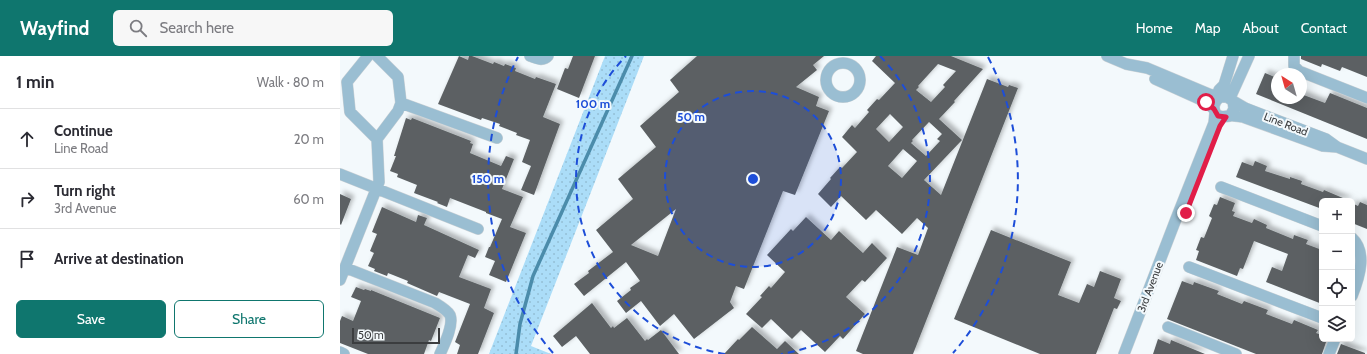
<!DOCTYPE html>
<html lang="en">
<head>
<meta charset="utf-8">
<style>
	body { margin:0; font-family:Cabin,sans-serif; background:#f7f7f7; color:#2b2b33 }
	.controls { position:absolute; right:12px; bottom:12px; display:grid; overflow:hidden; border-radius:6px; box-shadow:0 4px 16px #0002 }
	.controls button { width:36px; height:36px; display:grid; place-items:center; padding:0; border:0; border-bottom:1px solid #e1e1e2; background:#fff; color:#2b2b33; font:20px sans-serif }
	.compass { position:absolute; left:931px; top:12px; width:36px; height:36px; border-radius:50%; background:#fff; box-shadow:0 4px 16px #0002; rotate:323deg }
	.scale { position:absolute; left:12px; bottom:10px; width:88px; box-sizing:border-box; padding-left:4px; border:2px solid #3b3d3f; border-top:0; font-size:11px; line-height:14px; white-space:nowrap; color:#3b3d3f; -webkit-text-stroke:3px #f3f9fc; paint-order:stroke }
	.stop { position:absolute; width:12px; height:12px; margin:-9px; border:3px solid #e11d48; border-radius:50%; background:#fff }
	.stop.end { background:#e11d48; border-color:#fff; box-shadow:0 1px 4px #0008 }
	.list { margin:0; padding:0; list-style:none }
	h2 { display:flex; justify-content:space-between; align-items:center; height:52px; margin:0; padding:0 16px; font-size:17px }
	h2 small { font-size:13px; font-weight:400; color:#7c7c81 }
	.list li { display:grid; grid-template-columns:26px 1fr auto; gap:12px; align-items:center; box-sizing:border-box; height:60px; padding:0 16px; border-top:1px solid #e1e1e2 }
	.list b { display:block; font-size:15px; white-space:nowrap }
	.list p { margin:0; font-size:13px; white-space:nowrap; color:#7c7c81 }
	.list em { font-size:13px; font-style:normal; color:#7c7c81 }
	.actions { display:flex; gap:8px; padding:12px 16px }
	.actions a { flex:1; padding:9px 0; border:1px solid #0f766e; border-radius:6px; text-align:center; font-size:14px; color:#0f766e }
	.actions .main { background:#0f766e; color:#fff }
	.icon { flex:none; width:22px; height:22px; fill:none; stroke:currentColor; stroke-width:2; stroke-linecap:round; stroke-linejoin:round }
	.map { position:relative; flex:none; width:1027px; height:298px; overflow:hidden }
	header { display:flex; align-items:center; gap:24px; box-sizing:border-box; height:56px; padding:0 20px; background:#0f766e; color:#fff }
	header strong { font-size:19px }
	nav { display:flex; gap:22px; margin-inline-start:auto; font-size:14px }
	.search { width:280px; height:36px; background:#f7f7f7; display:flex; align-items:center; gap:10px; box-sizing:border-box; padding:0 14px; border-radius:6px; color:#7c7c81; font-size:15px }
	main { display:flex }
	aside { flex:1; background:#fff }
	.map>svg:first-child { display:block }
	.grass { fill:url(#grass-dots) }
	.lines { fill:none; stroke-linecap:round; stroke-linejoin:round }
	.stream { stroke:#4b8cab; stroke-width:3.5 }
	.building { fill:#5c6163; fill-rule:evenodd; filter:url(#shadow) }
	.street-casing { stroke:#ced3d6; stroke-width:12 }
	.street { stroke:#9abed2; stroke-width:11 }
	.route { stroke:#e11d48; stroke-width:5 }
	.ring { fill:none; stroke:#1d4ed8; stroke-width:2; stroke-dasharray:7 5 }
	.labels { text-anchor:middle; stroke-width:4; stroke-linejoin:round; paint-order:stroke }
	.street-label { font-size:11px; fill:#3b3d3f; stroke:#f3f9fc }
	.centre { fill:#1d4ed8; stroke:#f3f9fc; stroke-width:2 }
	.ring-label { font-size:12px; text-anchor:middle; font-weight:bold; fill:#1d4ed8; stroke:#f3f9fc; stroke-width:4; stroke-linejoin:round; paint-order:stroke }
</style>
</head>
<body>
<header>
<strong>Wayfind</strong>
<div class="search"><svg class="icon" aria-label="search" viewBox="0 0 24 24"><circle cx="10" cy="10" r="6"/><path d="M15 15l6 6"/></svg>Search here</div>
<nav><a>Home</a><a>Map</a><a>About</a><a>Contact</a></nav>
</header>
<main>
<aside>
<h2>1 min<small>Walk · 80 m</small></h2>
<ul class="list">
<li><svg class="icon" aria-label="ahead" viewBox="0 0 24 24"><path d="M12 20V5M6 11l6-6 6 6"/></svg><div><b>Continue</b><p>Line Road</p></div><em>20 m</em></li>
<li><svg class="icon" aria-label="right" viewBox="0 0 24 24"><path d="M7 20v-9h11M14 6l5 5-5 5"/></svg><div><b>Turn right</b><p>3rd Avenue</p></div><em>60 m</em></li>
<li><svg class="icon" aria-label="arrive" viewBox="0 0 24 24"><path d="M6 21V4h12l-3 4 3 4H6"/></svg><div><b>Arrive at destination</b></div></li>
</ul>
<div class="actions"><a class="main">Save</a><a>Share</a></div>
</aside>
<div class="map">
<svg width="1027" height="298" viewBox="0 0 1027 298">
	<defs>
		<pattern id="grass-dots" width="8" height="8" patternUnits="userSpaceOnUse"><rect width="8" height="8" fill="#abddf8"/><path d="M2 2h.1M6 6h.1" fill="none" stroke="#94bfd6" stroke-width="1.8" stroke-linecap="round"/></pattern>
		<filter id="shadow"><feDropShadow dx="3.5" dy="-3.5" stdDeviation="2" flood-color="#0004"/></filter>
	</defs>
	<rect width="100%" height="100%" fill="#f3f9fc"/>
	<!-- grass -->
	<path class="grass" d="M265,0h39l-113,290 20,8h-62z"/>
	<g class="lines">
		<!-- stream -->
		<path class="stream" d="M176,298l4,-30 13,-48 99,-220"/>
	</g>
	<!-- building -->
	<path class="building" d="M119,0l9,4 1,-4h3l21,8 1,-2 10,4 1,-2 11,4 -1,3 20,8 1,-2 20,7 -13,33 17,7 -26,71 -13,-5 10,-24 -9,-4 8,-22 -14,-5 1,-2 -18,-7 1,-2 -18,-6 -1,2 -43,-16z
		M233,0h22l-16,42 -22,-9 8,-21 3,1z
		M357,0h127l-11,9 4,5 -21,17 23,10 -3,9 13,5 -34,84 -12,-4 -39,98 -8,-3 -6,16 4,6 -40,31 -20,-25 -14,12 -19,-25 -15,12 -9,-12 14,-11 -1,-2 10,-7 -14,-19 -42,34 -10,-12 15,-11 -1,-2 25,-19 -17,-22 37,-31 -15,-20 38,-32 -16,-21 39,-34 -9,-12zM336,153l-18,47 -27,-11z
		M536,0h75l32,13 -29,32 1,1 -16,17 23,21 -38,40 17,15 46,-116 21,8 1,-2 9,3 -105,266h-50l-7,-3 41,-104 21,8 10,-27 -11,-10 -15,16 -26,-24 -10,10 -25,-24 -10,11 -13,-13 13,-15 -1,-1 10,-11 2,1 15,-16 -15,-15 10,-12 3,3 14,-16 -2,-2 10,-11 2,1 16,-17 -23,-22zM598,8l18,7 -13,14 2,2 -14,15 -15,-12 3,-3 -1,-1zM550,58l13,13 -14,15 -13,-13zM589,66l13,12 -5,5 3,2 -14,15 -15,-13 2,-2 -1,-1zM563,93l14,12 -15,17 -14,-12z
		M961,0h66v21l-25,-10 -2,4 -18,-7 -1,3 -20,-8z
		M925,17l12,5v20h24v-4l24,9 5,-10 37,15v31l-111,-45z
		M66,62l5,2 1,-2 59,23 -1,2 3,1 -3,9 31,13 5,-10 8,3 -12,30 21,8 -13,30 16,6 -20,49 -17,-7 6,-14 -10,-4 4,-10h1l12,-28 -16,-6v-1l-36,-14 -3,9 -10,-4 1,-1 -24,-9 3,-8 -20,-8 1,-3 -8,-3 6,-15h-2z
		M915,105l12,5 -2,5 25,8v-2l12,4 -1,3 22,8 1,-2 26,11h-28v8l-86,-32 6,-15 11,4z
		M0,138l11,5 -10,26 -1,-1z
		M880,141l15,6 -3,8 3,1 -2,4 19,7 2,-4 13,6 -1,3 27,11 1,-4 14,5 -2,4 16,6v54l-56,-22 6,-15 10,4 6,-17 -34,-13 -11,28 -3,-1 -3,8 -41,-16 3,-9 -3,-1 5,-13 3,1 8,-20 -3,-2 5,-12 3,1z
		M1020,146l7,3v24l-15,-6v-20l6,3z
		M42,151l34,15 2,-7 9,3 -3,7 55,25 -4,8 -7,-3 -9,22 32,12 -7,19 10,5 -16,41h-21l3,-9 -5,-3 15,-38 -31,-12 -2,4 -30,-13 1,-2 -20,-8 -1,3 -13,-5 1,-2 -7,-3 6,-13 -4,-2 7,-17 -5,-2z
		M466,161l25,23 8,-9 24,22 9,-10 15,15 -22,24 -3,-2 -16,17 19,17 -22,25 -3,-3 -15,16 -24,-22 -9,9 -21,-20 -9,9 -16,-14 16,-17 -2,-1 9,-10 2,2 14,-16 -18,-17 24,-26 2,2z
		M651,174l80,32 -13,33 21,8 8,-19 7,3 6,-16 21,8 -7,19 7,3 -4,8 -3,-1 -18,46h-56l-86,-35z
		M842,225l11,4 1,-3 25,9 -2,3 25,10 2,-3 24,9 -2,4 26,10 2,-4 24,10 -2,3 6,2v4h5l-5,15h-66l-89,-35z
		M16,231l8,3 1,-1 6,2v-1l69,28 -9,23 -2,-1 -5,14h-56l-28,-11v-22l2,-5 11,5 8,-20 -10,-4z
		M252,247l19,25 2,-2 1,2 13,-10 18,23 2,-2 1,1 13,-10 18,24h-89l-14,-18 -14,11 -9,-11z
		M412,271l25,22 8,-8 14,13h-75l14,-15 1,1z
		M818,283l12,5 1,-4 34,14h-52z
		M1001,288l24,9v1h-28z"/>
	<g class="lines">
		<!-- street casing -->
		<g class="street-casing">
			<path id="street" d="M190,0c6,2 13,6 18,0
				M767,0l19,8 21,4 62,26 11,3 4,-12
				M954,0v10l5,5 68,27
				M486 24a17 17 0 1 1 34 0a17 17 0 1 1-34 0Z
				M815,23l51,23 8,7
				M879,34l5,-5 9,-29
				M890,42l19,-42
				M893,45l12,7 81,31 11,8 30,12
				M61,47l96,35
				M890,60l4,-7 -1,-8 -6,-4h-7c-4,3 -6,6 -6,10 0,11 9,10 16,9 4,-1 9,1 13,1l80,29 14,1
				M37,83l21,-28 3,-8 -3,-26 -21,-21
				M0,118l138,55
				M881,131l101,39
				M1012,182c15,14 8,38 0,58
				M849,211l133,51
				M6,212l89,35c5,3 12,7 15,12 4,10 -6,30 -10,39
				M0,224l39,-98 -2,-43 -27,-27 -3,-30 21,-26
				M828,271l68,27
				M0,296l4,2
				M784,298l52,-135 38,-96 1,-10
				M989,298l6,-15"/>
		</g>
		<!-- street -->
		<use href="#street" class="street"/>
	</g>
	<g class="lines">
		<!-- route -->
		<path class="route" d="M846,157l34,-87 6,-9 -8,-1 -4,-7 -8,-7"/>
	</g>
	<!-- distance rings -->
	<circle cx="413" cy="123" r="88" fill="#1d4ed8" fill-opacity=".12"/>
	<g class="ring">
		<circle cx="413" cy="123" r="88"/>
		<path d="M385 298A177 177 0 0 1 286 0M540 0A177 177 0 0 1 441 298"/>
		<path d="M213 297A265 265 0 0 1 178 1M648 1A265 265 0 0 1 613 297"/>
	</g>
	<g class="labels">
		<!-- street labels -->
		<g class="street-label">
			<text transform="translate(946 68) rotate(21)" y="4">Line Road</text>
			<text transform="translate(810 231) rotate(-69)" y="4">3rd Avenue</text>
		</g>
	</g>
	<circle cx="413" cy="123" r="6" class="centre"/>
	<g class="ring-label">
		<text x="253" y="52">100 m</text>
		<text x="351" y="65">50 m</text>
		<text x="148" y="127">150 m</text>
	</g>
</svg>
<div class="controls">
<button>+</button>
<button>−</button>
<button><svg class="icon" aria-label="locate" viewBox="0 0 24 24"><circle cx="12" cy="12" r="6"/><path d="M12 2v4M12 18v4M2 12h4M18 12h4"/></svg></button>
<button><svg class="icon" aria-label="layers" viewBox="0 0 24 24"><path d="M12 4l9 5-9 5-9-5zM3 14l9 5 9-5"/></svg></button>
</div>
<svg class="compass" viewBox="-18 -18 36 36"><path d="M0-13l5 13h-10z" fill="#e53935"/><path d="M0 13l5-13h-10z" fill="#7c7c81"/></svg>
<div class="scale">50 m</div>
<div class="stop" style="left:866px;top:46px"></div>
<div class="stop end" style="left:846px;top:157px"></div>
</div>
</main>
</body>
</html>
